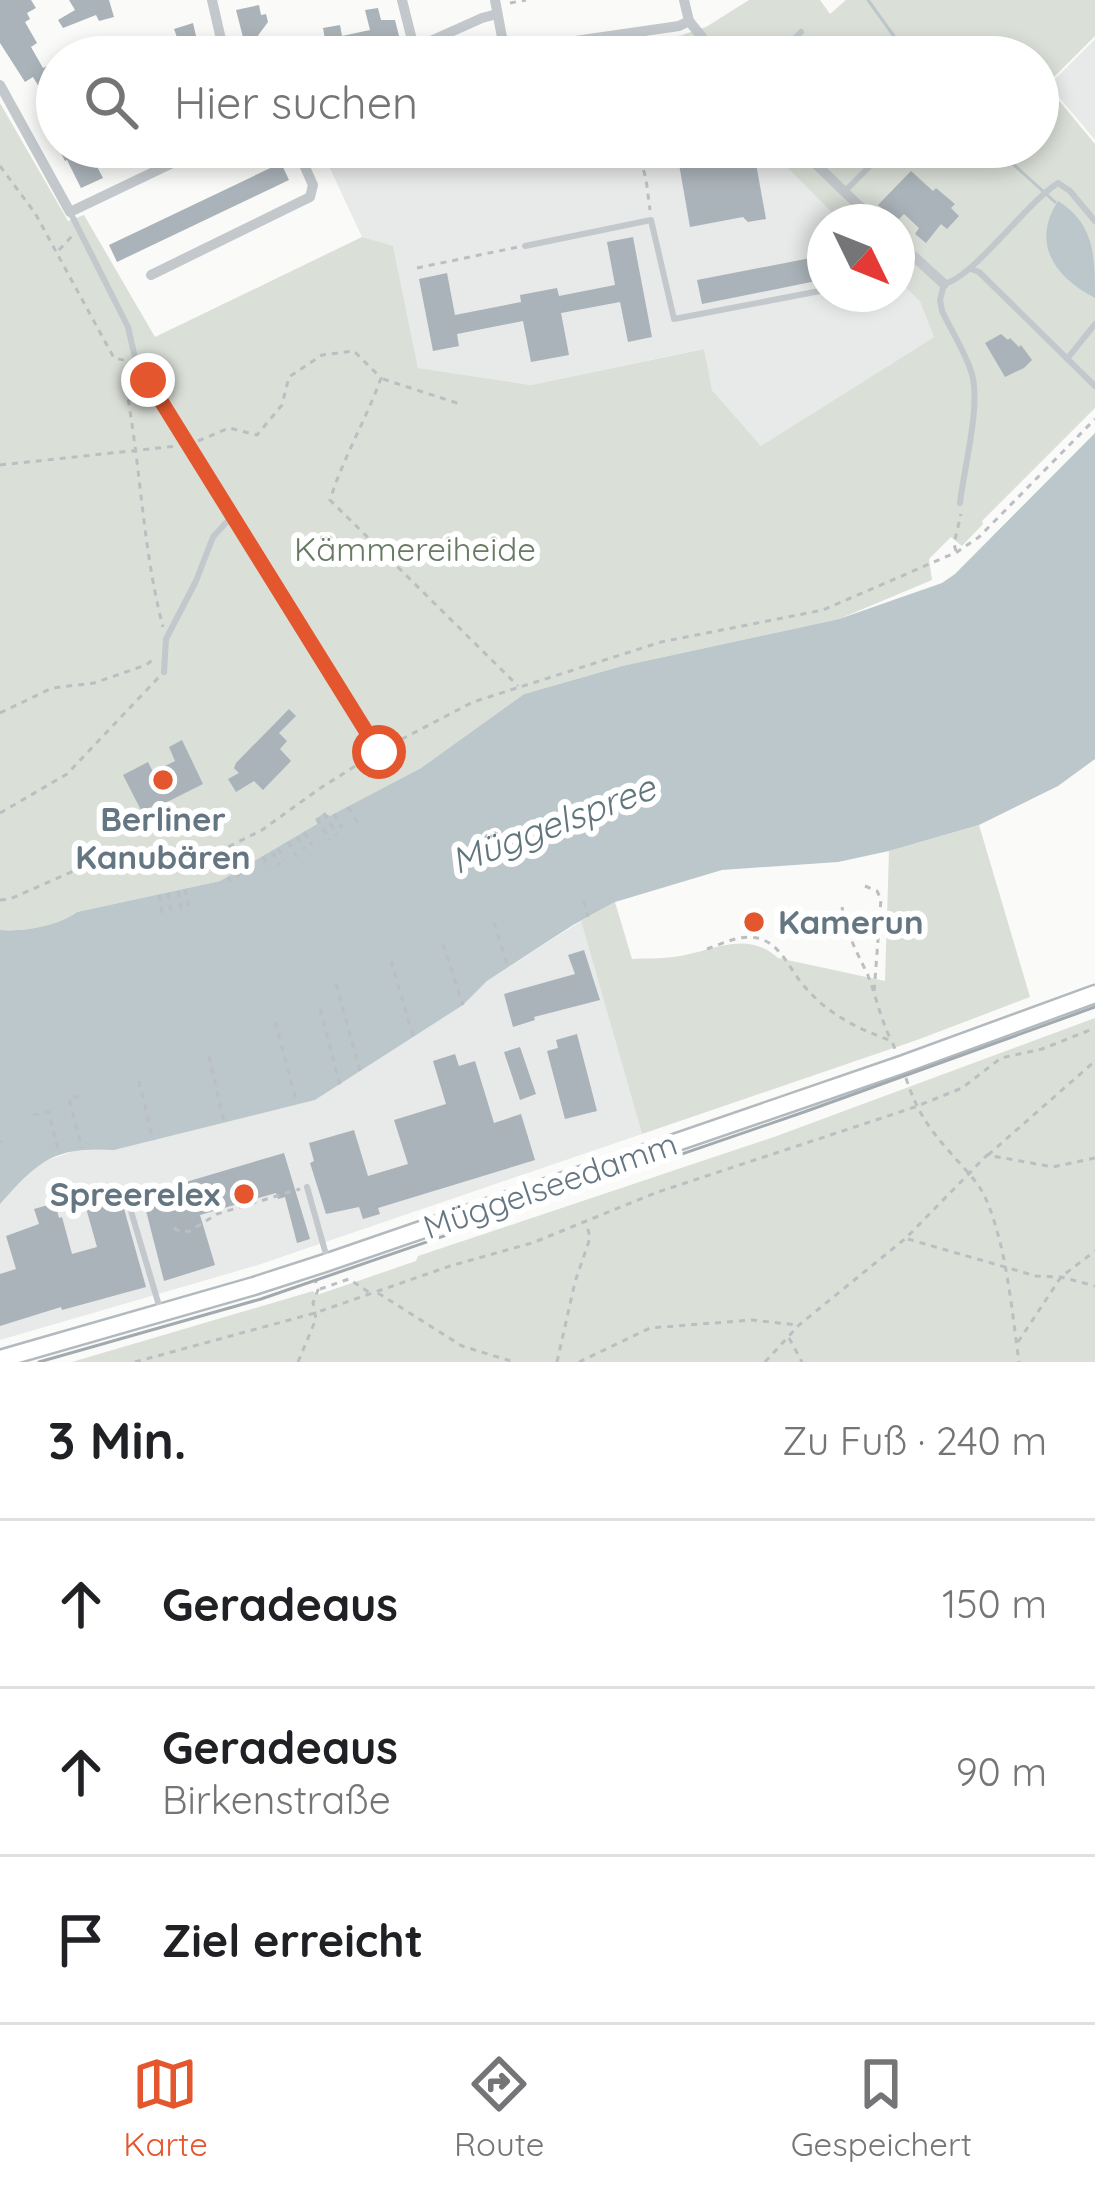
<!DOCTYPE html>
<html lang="de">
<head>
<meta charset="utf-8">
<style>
	body { margin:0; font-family:Quicksand,sans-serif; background:#f2f2f2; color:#202124 }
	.compass { position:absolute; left:807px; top:204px; width:108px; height:108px; border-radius:50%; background:#fff; box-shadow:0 6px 18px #0003; rotate:133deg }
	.stop { position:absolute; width:36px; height:36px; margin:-27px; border:9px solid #e4572e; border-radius:50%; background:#fff }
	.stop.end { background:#e4572e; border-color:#fff; box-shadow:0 3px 12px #0008 }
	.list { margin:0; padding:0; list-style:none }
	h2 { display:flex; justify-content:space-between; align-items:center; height:156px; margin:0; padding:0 48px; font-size:51px }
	h2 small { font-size:39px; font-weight:400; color:#757577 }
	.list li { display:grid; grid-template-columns:78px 1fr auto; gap:36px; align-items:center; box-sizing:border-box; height:168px; padding:0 48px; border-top:3px solid #e0e0e0 }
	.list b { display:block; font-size:45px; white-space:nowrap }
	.list p { margin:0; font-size:39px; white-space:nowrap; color:#757577 }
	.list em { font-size:39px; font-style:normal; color:#757577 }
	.icon { flex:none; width:66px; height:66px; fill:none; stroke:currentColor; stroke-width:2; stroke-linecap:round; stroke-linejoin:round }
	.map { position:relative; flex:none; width:1095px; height:1362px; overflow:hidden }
	.search { position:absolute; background:#fff; box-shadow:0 6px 18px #0003; left:36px; right:36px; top:36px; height:132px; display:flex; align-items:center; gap:30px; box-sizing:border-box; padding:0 42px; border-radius:66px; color:#757577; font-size:45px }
	.sheet { height:660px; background:#fff }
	nav { display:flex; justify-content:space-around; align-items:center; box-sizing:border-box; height:168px; border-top:3px solid #e0e0e0; background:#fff; font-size:33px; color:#757577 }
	nav a { display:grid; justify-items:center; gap:6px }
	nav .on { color:#e4572e }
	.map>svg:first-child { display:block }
	.built { fill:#e8e9e9 }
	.green { fill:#dadfd7 }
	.water { fill:#bbc7cb }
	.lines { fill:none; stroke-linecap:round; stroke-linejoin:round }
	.stream { stroke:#bbc7cb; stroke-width:3 }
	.building { fill:#aab3b9 }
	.secondary-casing { stroke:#b3babf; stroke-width:21 }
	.path { stroke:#bbbfc2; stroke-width:3; stroke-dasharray:6 6; stroke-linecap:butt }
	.lane { stroke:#c3c8cc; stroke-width:6 }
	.street { stroke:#c3c8cc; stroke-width:10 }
	.secondary { stroke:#fff; stroke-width:16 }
	.tram { stroke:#a2aab0; stroke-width:3 }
	.route { stroke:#e4572e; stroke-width:15 }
	.poi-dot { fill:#e4572e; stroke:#fff; stroke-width:4.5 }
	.labels { text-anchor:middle; stroke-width:12; stroke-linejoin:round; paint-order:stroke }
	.park-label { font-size:33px; fill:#687a64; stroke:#fff }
	.poi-label { font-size:33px; font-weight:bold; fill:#657683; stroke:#fff }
	.street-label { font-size:33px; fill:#657683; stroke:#fff }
	.water-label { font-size:36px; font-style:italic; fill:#60757c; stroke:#fff }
</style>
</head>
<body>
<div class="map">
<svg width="1095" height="1362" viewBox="0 0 1095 1362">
	<rect width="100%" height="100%" fill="#fafaf8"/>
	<!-- built -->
	<path class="built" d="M682,35l15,22h-142z
		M1095,39v101l-46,-55z
		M320,147h447l74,75h-16v72h72v-15l23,23 14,35 -173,109 -49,-56 -9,-41 -172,36 -113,-17 -25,-121 -31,-10z
		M581,921l61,213 -384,131 -258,75v-136l29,-32 14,-10 39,-14 32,2 201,-50 148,-95 24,-24z"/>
	<!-- green -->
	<path class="green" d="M749,0h71l10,14 16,-14h249v36l-49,49 49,59v264l-113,113 1,3 -21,22 -11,-9 -22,22 3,21 -93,39 -217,47 -98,28 -103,74 -92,49 -5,-4 -9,6 2,5 -97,57 -143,31c-19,14 -54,20 -77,18v-827l68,118 16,-6 71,122 207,-100 31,9 25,122 113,17 173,-36 8,41 49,56 173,-109 -14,-35 -23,-23v-57h-56l-74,-75h271v-90h-341l-15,-22 24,-8z
		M979,825l51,172 -113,43 -275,94 -61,-213 34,-19 17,57c14,-1 28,0 41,-2 37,-4 72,-29 105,1l107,23 4,-130z
		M1095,1018v344h-1023l241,-71 4,4 99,-34 2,-5 356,-119z"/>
	<!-- water -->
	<path class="water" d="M1058,201c37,23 37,55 37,97 -41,-21 -64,-55 -37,-97z
		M1095,433v326l-37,27 -79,39 -90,26 -51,11 -116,8 -107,32 -42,23 -86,56 -24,24 -148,95 -201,50c-60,-4 -76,11 -114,54v-274c23,2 58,-4 77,-18l143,-31 97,-57 -2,-5 9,-6 6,3 91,-48 103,-74 98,-28 217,-47 103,-36 13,-9z"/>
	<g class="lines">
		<!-- stream -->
		<path class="stream" d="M868,0l41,57
			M994,147l61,55"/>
	</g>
	<!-- building -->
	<path class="building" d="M0,0h31l5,8 -9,5 3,6 -5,3 12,21 -6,4 12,21 8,-4 6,11v15l-12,7 -12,-20 -8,5 -25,-39z
		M69,0h40l5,17 -15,4 -3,-6 -33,13 -5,-8 17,-10z
		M259,5l2,10 5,-1 2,8 -14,19 22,-5 3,11 -11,3 1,4 -21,3 -12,-47z
		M378,8l3,12h14l4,16 -40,12 -1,-3 -31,6 -4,-23 17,-3 2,11 28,-6 -5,-20z
		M193,23l8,34h-43l-4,-10 24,-7 -4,-11z
		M58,147h21l10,17 5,-3 9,17 -22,10 -14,-28 -2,1z
		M676,147h77l13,72 -18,3 -5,-5 -53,10z
		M281,163l8,17 -172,82 -8,-17z
		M911,171l22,20 3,-3 19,16 -4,4 8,8 -12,13 -6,-5 -15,19 -11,-9 4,-6 -15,-14 -7,7 -19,-16z
		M633,237l19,100 -24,5 -8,-40 -59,11 8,42 -38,7 -8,-41 -66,13 2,12 -26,5 -14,-72 28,-6 8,42 66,-13 -1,-7 37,-7 2,8 56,-11 -8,-43z
		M816,257l5,23 -119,24 -5,-24z
		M1001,334l7,6 2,-2 9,9 2,-2 11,15 -8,8 -19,9 -20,-34z
		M289,709l7,7 -17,17 8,8 -7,8 11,12 -28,29 -9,-9 -18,11 -8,-13 11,-6 -5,-5 2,-5z
		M182,740l21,44 -60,30 -20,-39 25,-13 5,10 22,-11 -6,-14z
		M584,950l16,50 -66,17 1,3 -22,7 -9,-33 71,-20 -7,-19z
		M577,1034l20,77 -32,8 -18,-68 11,-3 -2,-8z
		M520,1047l16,47 -16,6 -16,-48z
		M455,1054l4,12 16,-5 19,62 27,-9 14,46 -157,48 2,6 -17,5 -4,-12 -33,7 -16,-51 4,-2 -5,-18 45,-13 14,46 40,-12 -14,-44 52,-16 -13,-43z
		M284,1153l26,86 -13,4 -12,-46 -7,2 -2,-6 -76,22 15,50 -51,16 -22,-86z
		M121,1198l25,89 -84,23 -1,-3 -61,19v-52l16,-5 -10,-33 33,-12 -5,-15 21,-6 4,15 3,-1 10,37 25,-7 -11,-39z"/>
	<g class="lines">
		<!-- secondary casing -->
		<g class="secondary-casing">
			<path id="secondary" d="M0,1359l254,-73 74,-24 573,-197 194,-71"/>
		</g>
		<!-- path -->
		<path class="path" d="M510,3l16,-3
			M637,147l9,32 4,31
			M0,166l35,47 79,145 14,3
			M59,250l14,-15
			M417,268l101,-21
			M383,379l80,26
			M142,384l-15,9c14,78 16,158 36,234
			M198,441l31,-13 28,7 25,-30 7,-28 33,-22 32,-4 27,27c-15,42 -38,80 -51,122l188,186
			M0,465l177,-19
			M238,523l140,227
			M956,551l-2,-7 7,-30
			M0,713l52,-25 42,-5 52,-18 9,-7
			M348,807l9,15
			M0,813l67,-39 92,-97
			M324,813l13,22
			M334,814l8,14
			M317,818l13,22
			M304,832l8,13
			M297,837l8,12
			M288,842l9,15
			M278,849l7,11
			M272,852l8,13
			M263,857l6,11
			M245,867l6,10
			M236,872l6,10
			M228,877l6,9
			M865,886l12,5 4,8 -7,94
			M185,889l4,19
			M178,891l3,18
			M168,893l3,19
			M159,895l3,18
			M0,900l10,-1 100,-44 41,-1 47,3 16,-3 48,-24 57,-41 60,-38 94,-49 188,-60 162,-32 134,-58 22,-15 116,-118
			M584,901l4,16
			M842,907c4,25 14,44 25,66 9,22 13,45 24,67
			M494,923l14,44
			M443,944l20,61
			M707,949c17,-6 36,-16 54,-10 21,7 30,33 44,48 24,28 53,42 87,54l4,11
			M391,961l22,75
			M336,984l24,87
			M320,1009l20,76
			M275,1022l22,81
			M209,1056l15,66
			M906,1078c9,29 22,50 43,73 14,17 31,31 39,53 19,47 24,108 31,158
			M139,1081l14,59
			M79,1096l-10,3 13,49
			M33,1115l16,-3 10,42
			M0,1142l2,-1
			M988,1155l107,-94
			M174,1228l7,4 9,-1 27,-17 83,-25
			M908,1239l128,37 25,1 34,9
			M320,1289l29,-10 21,14
			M378,1293l84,53 52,16
			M789,1338l13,24
			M1018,1342l43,-65 34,-26
			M135,1362l180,-49 135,-47 82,-23 126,-51 257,-85 47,-19 39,-30 41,-9 53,-21
			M298,1362l18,-43 -3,-16 5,-13 -3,-11
			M557,1362l18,-80 15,-44 -3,-13
			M579,1362l71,-34 102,-8 45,5
			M765,1362l34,-37 107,-87 81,-83 66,12 42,-9"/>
		<!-- lane -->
		<path class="lane" d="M776,57l25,-25
			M845,191l44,-44
			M70,212l58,115 8,35 97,153 -20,22 -17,44 -30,58 -2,33
			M525,246l126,-26 23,99 151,-29
			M971,269l8,3 116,114
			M1067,359l28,-35
			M960,503c4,-36 22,-101 11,-132 -7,-21 -20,-41 -29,-60l-2,-11 4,-16c30,-7 81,-80 114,-101l12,8 25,30
			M307,1187l20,71
			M128,1201l32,108"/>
		<!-- street -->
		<path class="street" d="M212,0l13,57
			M402,0l12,48
			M495,0l9,48 9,2 166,-24 10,-5
			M684,0l5,21 29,36
			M395,57l87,-39 15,-4
			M0,85l70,127 136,-65
			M798,147l78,75
			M897,241l47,43
			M151,275l159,-78 3,-12 -17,-38"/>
		<!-- secondary -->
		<use href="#secondary" class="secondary"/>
		<!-- tram -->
		<path class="tram" d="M39,1362l222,-63 543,-187 291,-105"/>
	</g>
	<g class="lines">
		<!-- route -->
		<path class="route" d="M148,380l231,372"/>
	</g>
	<!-- markers -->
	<g class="poi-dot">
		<circle cx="163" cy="780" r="12"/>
		<circle cx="754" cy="922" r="12"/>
		<circle cx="244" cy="1194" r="12"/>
	</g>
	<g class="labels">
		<!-- park labels -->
		<g class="park-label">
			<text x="415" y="561">Kämmereiheide</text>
		</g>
		<!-- poi labels -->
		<g class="poi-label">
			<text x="163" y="831">Berliner<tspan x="163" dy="38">Kanubären</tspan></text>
			<text x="778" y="934" text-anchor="start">Kamerun</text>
			<text x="220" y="1206" text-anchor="end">Spreerelex</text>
		</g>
		<!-- street labels -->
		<g class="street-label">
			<text transform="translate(550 1185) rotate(-19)" y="12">Müggelseedamm</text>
		</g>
		<!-- water labels -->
		<g class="water-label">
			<text transform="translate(553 824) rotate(-21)" y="13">Müggelspree</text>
		</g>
	</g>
</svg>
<svg class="compass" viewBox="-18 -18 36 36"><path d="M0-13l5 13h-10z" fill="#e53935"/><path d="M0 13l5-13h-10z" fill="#757577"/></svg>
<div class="stop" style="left:379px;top:752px"></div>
<div class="stop end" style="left:148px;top:380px"></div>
<div class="search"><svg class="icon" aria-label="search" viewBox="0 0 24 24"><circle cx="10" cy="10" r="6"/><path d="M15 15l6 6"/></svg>Hier suchen</div>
</div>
<section class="sheet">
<h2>3 Min.<small>Zu Fuß · 240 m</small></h2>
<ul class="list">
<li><svg class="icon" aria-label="ahead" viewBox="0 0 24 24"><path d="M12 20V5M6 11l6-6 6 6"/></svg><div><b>Geradeaus</b></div><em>150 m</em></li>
<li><svg class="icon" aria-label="ahead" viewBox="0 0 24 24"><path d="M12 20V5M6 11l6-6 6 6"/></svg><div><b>Geradeaus</b><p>Birkenstraße</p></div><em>90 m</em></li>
<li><svg class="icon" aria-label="arrive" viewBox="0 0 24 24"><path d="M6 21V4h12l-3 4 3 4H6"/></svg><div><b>Ziel erreicht</b></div></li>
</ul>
</section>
<nav>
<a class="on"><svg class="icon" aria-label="map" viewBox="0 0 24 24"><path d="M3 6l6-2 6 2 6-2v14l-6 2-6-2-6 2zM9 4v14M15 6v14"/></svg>Karte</a>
<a><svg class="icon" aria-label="directions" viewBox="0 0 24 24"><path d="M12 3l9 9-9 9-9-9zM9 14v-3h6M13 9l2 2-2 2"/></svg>Route</a>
<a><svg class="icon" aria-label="saved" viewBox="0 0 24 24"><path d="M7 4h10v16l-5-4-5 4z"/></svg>Gespeichert</a>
</nav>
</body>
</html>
